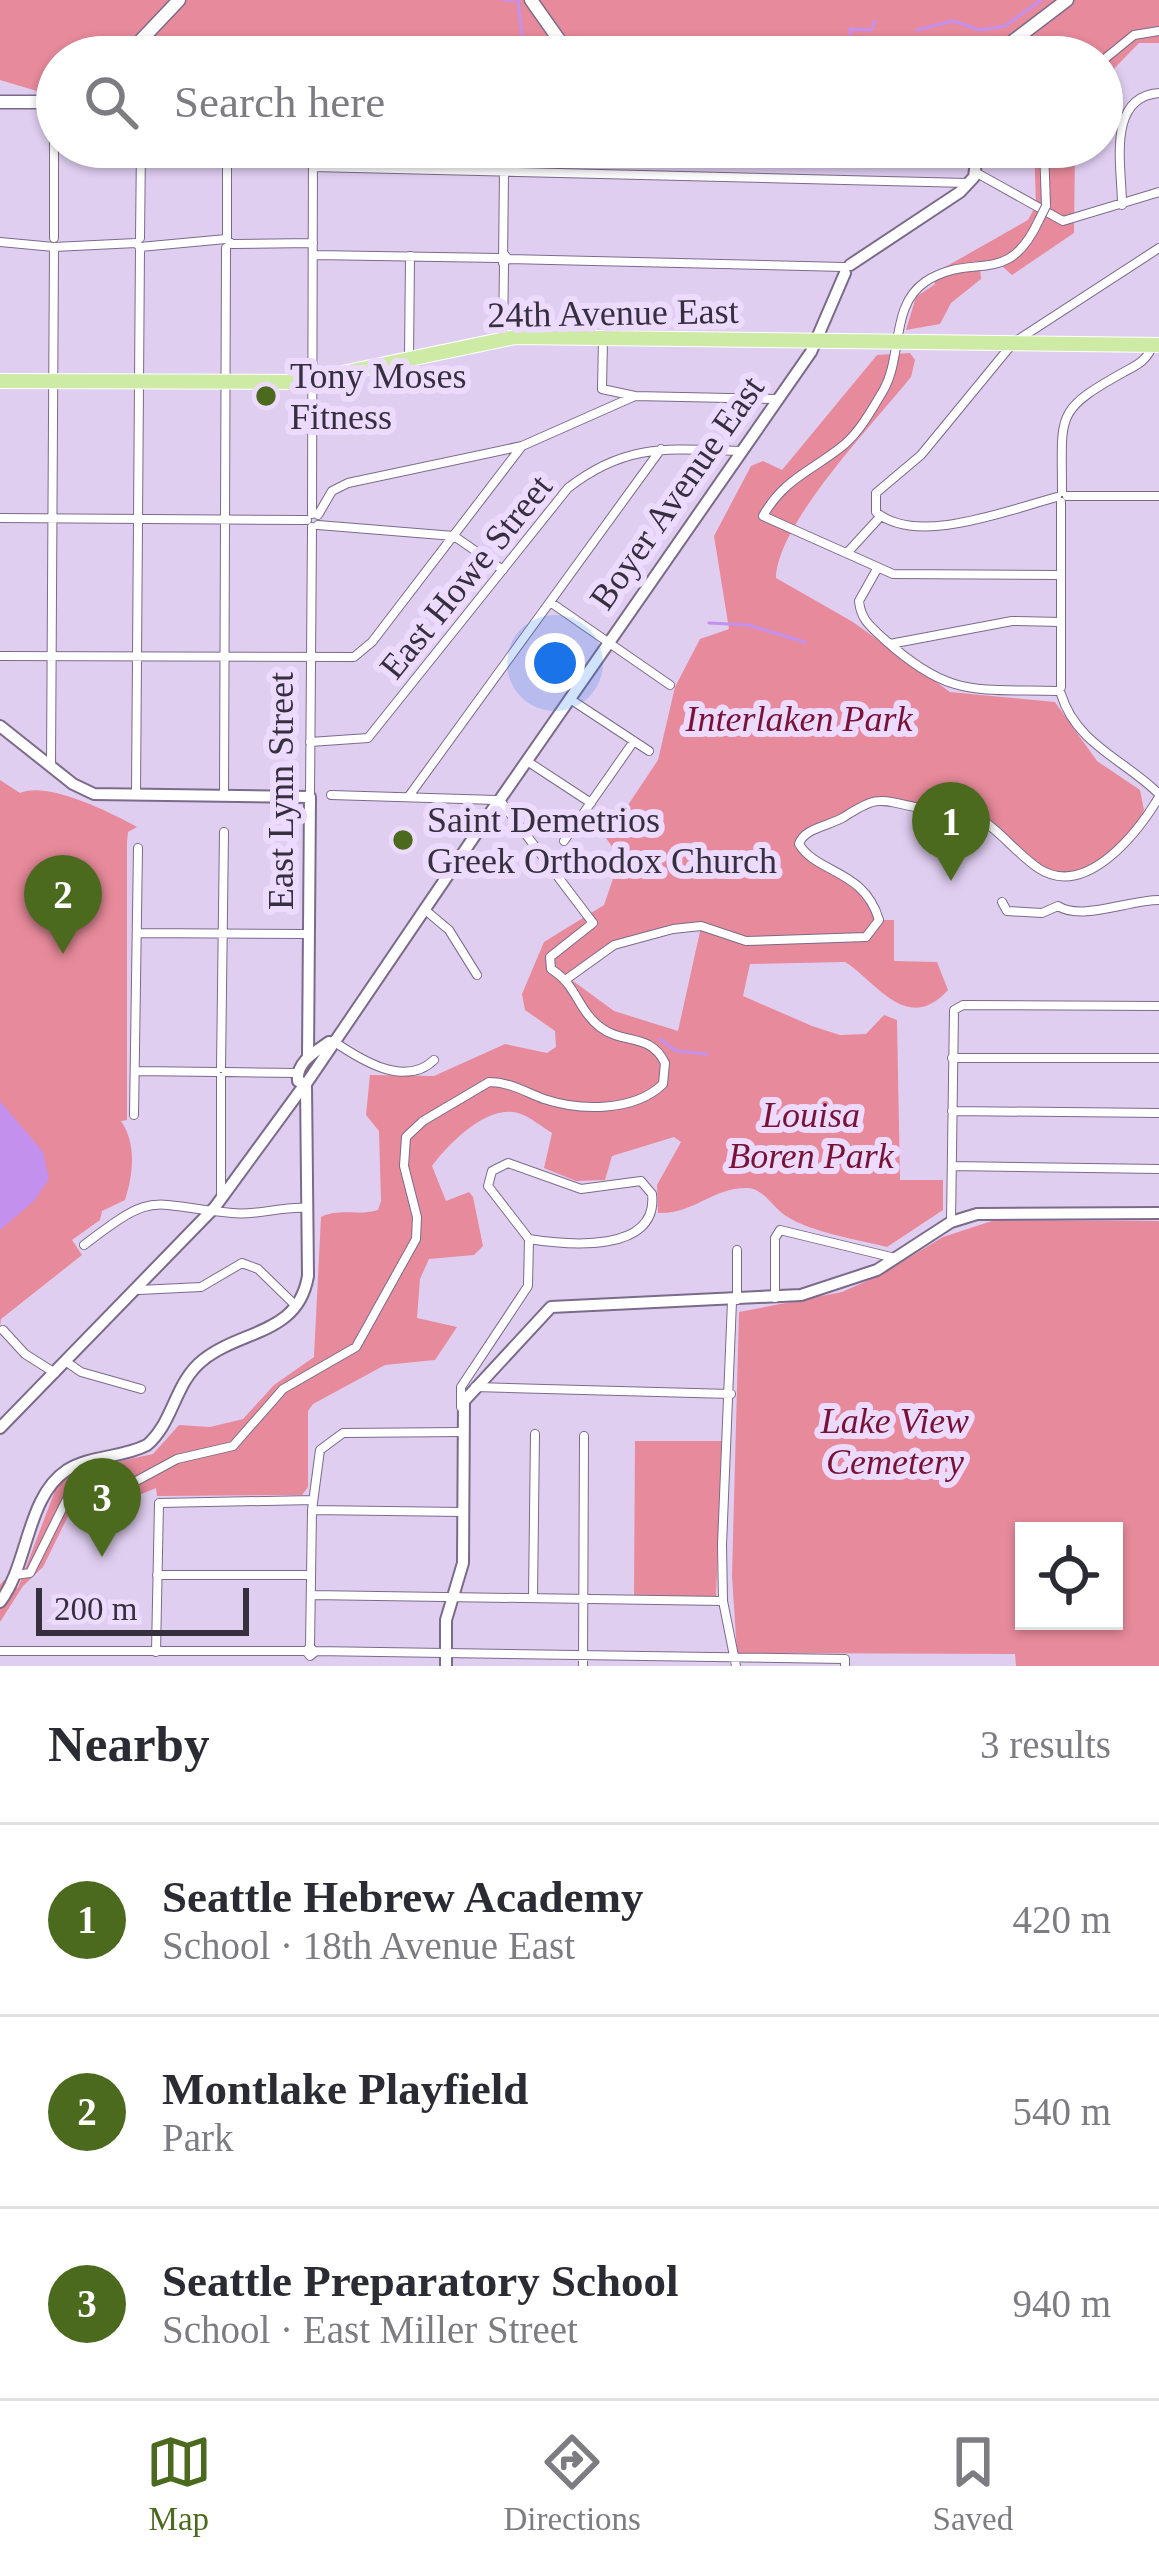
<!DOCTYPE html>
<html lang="en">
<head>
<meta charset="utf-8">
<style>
	body { margin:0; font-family:"Times New Roman",serif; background:#f7f7f7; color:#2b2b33 }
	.controls { position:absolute; right:36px; bottom:36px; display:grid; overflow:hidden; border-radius:0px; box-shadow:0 3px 9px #0004 }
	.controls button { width:108px; height:108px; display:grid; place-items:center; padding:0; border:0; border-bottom:3px solid #e1e1e2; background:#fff; color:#2b2b33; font:60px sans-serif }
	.scale { position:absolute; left:36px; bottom:30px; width:213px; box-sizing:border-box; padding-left:12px; border:6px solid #362f3d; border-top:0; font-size:33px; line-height:42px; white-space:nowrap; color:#362f3d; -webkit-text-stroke:9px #eddbff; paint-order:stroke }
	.you { position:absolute; left:555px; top:663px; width:42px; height:42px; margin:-30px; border:9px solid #fff; border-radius:50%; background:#1a73e8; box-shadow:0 0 0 18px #1a73e833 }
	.badge { display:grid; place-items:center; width:78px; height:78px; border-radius:50%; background:#4c6a1e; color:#fff; font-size:39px; font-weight:700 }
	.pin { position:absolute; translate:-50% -99px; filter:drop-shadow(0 3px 6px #0008) }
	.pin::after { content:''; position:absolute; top:63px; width:42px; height:36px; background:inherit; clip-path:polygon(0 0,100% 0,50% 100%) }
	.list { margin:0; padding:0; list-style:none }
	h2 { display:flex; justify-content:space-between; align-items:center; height:156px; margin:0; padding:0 48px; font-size:51px }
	h2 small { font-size:39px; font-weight:400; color:#7c7c81 }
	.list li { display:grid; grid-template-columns:78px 1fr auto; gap:36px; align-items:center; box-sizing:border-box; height:192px; padding:0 48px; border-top:3px solid #e1e1e2 }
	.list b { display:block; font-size:45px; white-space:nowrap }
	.list p { margin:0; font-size:39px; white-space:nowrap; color:#7c7c81 }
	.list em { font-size:39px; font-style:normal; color:#7c7c81 }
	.icon { flex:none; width:66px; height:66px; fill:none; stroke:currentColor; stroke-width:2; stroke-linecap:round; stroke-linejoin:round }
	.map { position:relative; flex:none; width:1159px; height:1666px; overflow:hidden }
	.search { position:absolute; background:#fff; box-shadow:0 3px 9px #0004; left:36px; right:36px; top:36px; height:132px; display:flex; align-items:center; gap:30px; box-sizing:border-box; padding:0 42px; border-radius:66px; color:#7c7c81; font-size:45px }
	.sheet { height:732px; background:#fff }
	nav { display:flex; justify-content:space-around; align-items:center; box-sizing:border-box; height:168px; border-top:3px solid #e1e1e2; background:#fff; font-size:33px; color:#7c7c81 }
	nav a { display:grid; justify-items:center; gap:6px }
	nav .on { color:#4c6a1e }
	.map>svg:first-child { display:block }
	.green { fill:#e78a9b; fill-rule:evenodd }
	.water { fill:#c390ee }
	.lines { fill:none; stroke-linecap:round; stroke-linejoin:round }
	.stream { stroke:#c390ee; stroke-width:3 }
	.minor-casing { stroke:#7b6b8a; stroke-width:10 }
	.tertiary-casing { stroke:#7b6b8a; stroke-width:14 }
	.secondary-casing { stroke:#7b6b8a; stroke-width:15 }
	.primary-casing { stroke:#fff; stroke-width:16 }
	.minor { stroke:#fff; stroke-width:8 }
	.tertiary { stroke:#fff; stroke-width:10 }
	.secondary { stroke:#fff; stroke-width:12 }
	.primary { stroke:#cdeba4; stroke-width:14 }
	.minor-bridge-casing { stroke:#7b6b8a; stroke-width:10; stroke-linecap:butt }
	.minor-bridge { stroke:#fff; stroke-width:8 }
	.poi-dot { fill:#4c6a1e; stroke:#eddbff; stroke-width:4.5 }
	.labels { text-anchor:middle; stroke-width:12; stroke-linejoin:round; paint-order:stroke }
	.street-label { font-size:36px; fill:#362f3d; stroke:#eddbff }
	.poi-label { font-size:36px; fill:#362f3d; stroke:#eddbff; text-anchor:start }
	.park-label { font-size:36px; font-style:italic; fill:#791234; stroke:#eddbff }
</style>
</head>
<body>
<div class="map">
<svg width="1159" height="1666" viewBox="0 0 1159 1666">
	<rect width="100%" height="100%" fill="#e0cef1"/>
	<!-- green -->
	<path class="green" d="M0,0h1159v43h-20l-37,38v-24h-1045v40l-57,-17z
		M1034,147h41l-1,86 -62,42 -17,-15 -15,7 1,12 -30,24 -11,21 -34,6 10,-33 19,-13 -2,-10 95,-54 8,-15z
		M910,353l5,7 -4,17c-35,44 -134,146 -135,201l77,44 97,70 105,10 42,59 43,29 4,20 -14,30 -54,34h-26l-75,-58 -85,-18 -83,34 -7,16 52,31 27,41h15v41l43,1 11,28c-41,45 -71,-8 -103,-28l-95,2 -7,32 69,30 28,9 26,-1 18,-19 13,5 3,160h43v30l-56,37c-31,-8 -74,-14 -101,-31 -13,-8 -22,-27 -38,-28 -35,-1 -56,27 -90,25l-1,-28 24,-43 -7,-5 -62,19 -7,24 -29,1 -32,-13 8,-35c-10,-6 -23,-17 -34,-20 -31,-9 -70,31 -86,53l14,35 23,-9 4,5 10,49 -9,9 -45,4 -9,20 -3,39 40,9 -22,33 -50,5 -72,39 -5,7v76l-6,8 -145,1 -1,-8 -24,10 -36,-4 -23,12 -30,61 -20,19 -23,36v-37l4,-5 14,8 40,-105 16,-12 79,-17 26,-29 31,2 33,-8 31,-34 40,-28 7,-140c18,-9 38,-1 57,-7l3,-9 -2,-70 -13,-16 4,-40 64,1 71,-32 42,9 9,-6 -1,-16 -30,-21 -3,-16 22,-52 60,-37 16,-47 -14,-20 52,-78 17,-73 25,-48 29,-10 -15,-93 37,-70 12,-5 19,9 95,-115zM701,927l-23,104 -64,-20 -45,-33 58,-38z
		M0,780l20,13c27,-12 92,20 117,34l-9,5 -1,10v278l-6,1c16,23 12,54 4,79l-23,11 -2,9 -28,20 10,15 -81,64 -1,7z
		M995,1220l164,1v445h-143l-1,-12 -278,-1 -5,-77 7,-264 103,-20 38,-17 63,-38zM1024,1531h90v90h-90z
		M635,1441h87l-6,157 -82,-3z"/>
	<!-- water -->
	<path class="water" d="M0,1101l43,51 6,27 -15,22 -34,29z"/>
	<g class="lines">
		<!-- stream -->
		<path class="stream" d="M504,0h10
			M518,0l4,35
			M917,30l36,-9 27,9 25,-4 36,-26
			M527,47l16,2 3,8
			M800,57l7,-9 7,9
			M842,57l12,-3 -4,-25 21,1 4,-9
			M709,623l39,2 57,17
			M660,1039l16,12 31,3"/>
		<!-- minor casing -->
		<g class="minor-casing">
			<path id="minor" d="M1102,61l32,-26 25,-4
				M1044,147l2,59
				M313,167l655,16
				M975,172l88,49 96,-29
				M1122,205c0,-38 -16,-108 37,-112
				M1039,220c-32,70 -66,30 -114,62 -35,24 -22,75 -42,109 -11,18 -22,39 -38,53 -31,26 -61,34 -82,72l130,58 167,1
				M54,238v-132
				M140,238l1,-91
				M227,239v-92
				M0,242l54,5 82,-4 4,4 86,-8 6,5 81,-1
				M504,254l4,5 -5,4 1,-92
				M314,255l185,3
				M508,259l336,8
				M503,338l1,-75
				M603,338l-1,51 33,7
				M409,357l1,-101
				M1062,492c0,-78 -8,-81 62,-120 13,-7 22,-11 28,-25
				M1067,496h92
				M1057,497c-46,12 -140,50 -181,15v-19l45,-38 92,-112 146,-95
				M312,514l1,-367
				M318,515l14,-24 16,-8 174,-37 113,-50 143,3
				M0,518l307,2
				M318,525l136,11 49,34
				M847,553l33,-36
				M877,569l-18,32c2,19 11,25 25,38 65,59 90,50 173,52
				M550,602l120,83
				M890,644l122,-23 49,1
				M0,656l354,1 18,-15 150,-196
				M1061,687v-185
				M1061,694c15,50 64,66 98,100
				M570,699l79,52
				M310,742l58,-4 200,-250c59,-46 102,-39 173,-37
				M527,761l64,42
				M51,765l3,-518
				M136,794l4,-547
				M331,795l165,5
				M224,796l2,-548
				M409,796l252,-347
				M310,797l2,-270
				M564,841l70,-100
				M1002,902l5,9 35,2 16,-7c23,15 71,-6 101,-6
				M424,909l25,21 28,45
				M137,933l172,1
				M568,978l46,-33 59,-16 28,-3 45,15 120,-4 13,-17c-15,-51 -62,-46 -80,-76 5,-16 30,-18 45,-27 37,-24 37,-16 76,-9 17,3 38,-2 54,7 24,13 41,37 64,53 48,32 100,-36 121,-71
				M333,1041c28,19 72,47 101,19
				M952,1058h207
				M221,1068l3,-236
				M136,1071l80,1
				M226,1072l72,1
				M952,1111l207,2
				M134,1115l4,-267
				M508,1163l73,26 60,-8 11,13c7,60 -85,51 -123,45l-41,-53 4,-15z
				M952,1166l207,3
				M221,1197v-120
				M951,1222l3,-212 9,-5 196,1
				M84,1245c73,-56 63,-40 148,-32 26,3 49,-7 75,-5
				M139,1290l62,-3 41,-24 16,6 38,37
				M775,1298v-60l5,-8 115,28
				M737,1300v-50
				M732,1301l-10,244 1,56 13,65
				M3,1330l22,24 30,19
				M68,1363l13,9 60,17
				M475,1387l256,7
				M461,1407v-20l67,-101 1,-47
				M312,1510l150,2
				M15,1575l15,-2 40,-80 57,-7 50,-27 56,-13 50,-57 73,-42 60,-108 1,-22 -13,-51 2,-29 17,-16 66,-39c21,0 36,10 55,17 36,12 90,13 119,-15l2,-21c-15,-31 -42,-18 -65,-36 -23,-18 -23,-42 -49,-58l-1,-12 43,-34 -91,-120
				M157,1575h153
				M311,1595l412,6
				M533,1596l2,-162
				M310,1647l2,-137 8,-60 23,-17 119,-1
				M310,1647l5,5 -5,4 -4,-5z
				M0,1651h306
				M315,1651l530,8v7
				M156,1652l3,-149 154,-3
				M583,1666l1,-230"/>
		</g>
		<!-- tertiary casing -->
		<g class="tertiary-casing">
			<path id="tertiary" d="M850,265l110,-73 14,-15 4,-30
				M0,726l73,58 21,10 216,3 -2,260
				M501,798l310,-446 34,-79
				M306,1084l191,-281
				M306,1084l-8,-3c-2,-19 17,-29 31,-39
				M0,1428l215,-221 90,-123
				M0,1602c29,-38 26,-105 67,-132 24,-15 55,-12 80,-25 27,-23 27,-62 56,-85 39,-31 95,-25 105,-84l-2,-192
				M446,1666v-46l17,-57 1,-162 87,-94 250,-12 76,-25 74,-48 26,-8 182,-1"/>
		</g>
		<!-- secondary casing -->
		<g class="secondary-casing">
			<path id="secondary" d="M531,0l31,44 19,13
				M125,57l54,-57
				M902,57l107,-13 58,-44
				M0,102h57"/>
		</g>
		<!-- primary casing -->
		<g class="primary-casing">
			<path id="primary" d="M0,381l299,1 216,-45 644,8"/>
		</g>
		<!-- minor -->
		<use href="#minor" class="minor"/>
		<!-- tertiary -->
		<use href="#tertiary" class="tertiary"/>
		<!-- secondary -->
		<use href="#secondary" class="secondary"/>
		<!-- primary -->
		<use href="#primary" class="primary"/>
		<!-- minor-bridge casing -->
		<g class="minor-bridge-casing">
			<path id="minor-bridge" d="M1039,220l7,-14"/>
		</g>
		<!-- minor-bridge -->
		<use href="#minor-bridge" class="minor-bridge"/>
	</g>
	<!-- markers -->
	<g class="poi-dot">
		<circle cx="266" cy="396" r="12"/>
		<circle cx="403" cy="840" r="12"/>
	</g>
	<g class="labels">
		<!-- street labels -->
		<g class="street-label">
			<text transform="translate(613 312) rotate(-1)" y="13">24th Avenue East</text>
			<text transform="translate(676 492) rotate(-55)" y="13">Boyer Avenue East</text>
			<text transform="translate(465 576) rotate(-51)" y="13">East Howe Street</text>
			<text transform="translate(280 791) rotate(-90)" y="13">East Lynn Street</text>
		</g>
		<!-- poi labels -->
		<g class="poi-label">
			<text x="290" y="388">Tony Moses<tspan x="290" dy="41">Fitness</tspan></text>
			<text x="427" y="832">Saint Demetrios<tspan x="427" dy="41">Greek Orthodox Church</tspan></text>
		</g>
		<!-- park labels -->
		<g class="park-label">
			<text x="799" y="731">Interlaken Park</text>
			<text x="811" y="1127">Louisa<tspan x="811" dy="41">Boren Park</tspan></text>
			<text x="895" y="1433">Lake View<tspan x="895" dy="41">Cemetery</tspan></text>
		</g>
	</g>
</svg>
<div class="controls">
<button><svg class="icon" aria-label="locate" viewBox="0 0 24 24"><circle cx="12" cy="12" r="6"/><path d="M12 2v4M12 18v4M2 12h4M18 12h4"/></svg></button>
</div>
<div class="scale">200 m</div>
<div class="you"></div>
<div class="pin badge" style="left:951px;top:881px">1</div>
<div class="pin badge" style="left:63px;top:954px">2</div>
<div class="pin badge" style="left:102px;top:1557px">3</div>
<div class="search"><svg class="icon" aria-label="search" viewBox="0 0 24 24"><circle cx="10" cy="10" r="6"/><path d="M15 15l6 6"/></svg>Search here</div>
</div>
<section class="sheet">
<h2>Nearby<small>3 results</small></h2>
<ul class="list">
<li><span class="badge">1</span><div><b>Seattle Hebrew Academy</b><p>School · 18th Avenue East</p></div><em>420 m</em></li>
<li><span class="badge">2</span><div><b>Montlake Playfield</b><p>Park</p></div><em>540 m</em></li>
<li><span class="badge">3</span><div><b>Seattle Preparatory School</b><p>School · East Miller Street</p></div><em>940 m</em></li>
</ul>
</section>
<nav>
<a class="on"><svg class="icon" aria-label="map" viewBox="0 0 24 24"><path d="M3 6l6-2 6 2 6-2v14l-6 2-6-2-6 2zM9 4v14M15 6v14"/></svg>Map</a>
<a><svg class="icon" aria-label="directions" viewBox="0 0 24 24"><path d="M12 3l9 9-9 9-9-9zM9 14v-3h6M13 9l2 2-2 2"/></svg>Directions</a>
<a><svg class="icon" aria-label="saved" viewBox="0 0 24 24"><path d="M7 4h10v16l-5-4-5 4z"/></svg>Saved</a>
</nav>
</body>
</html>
